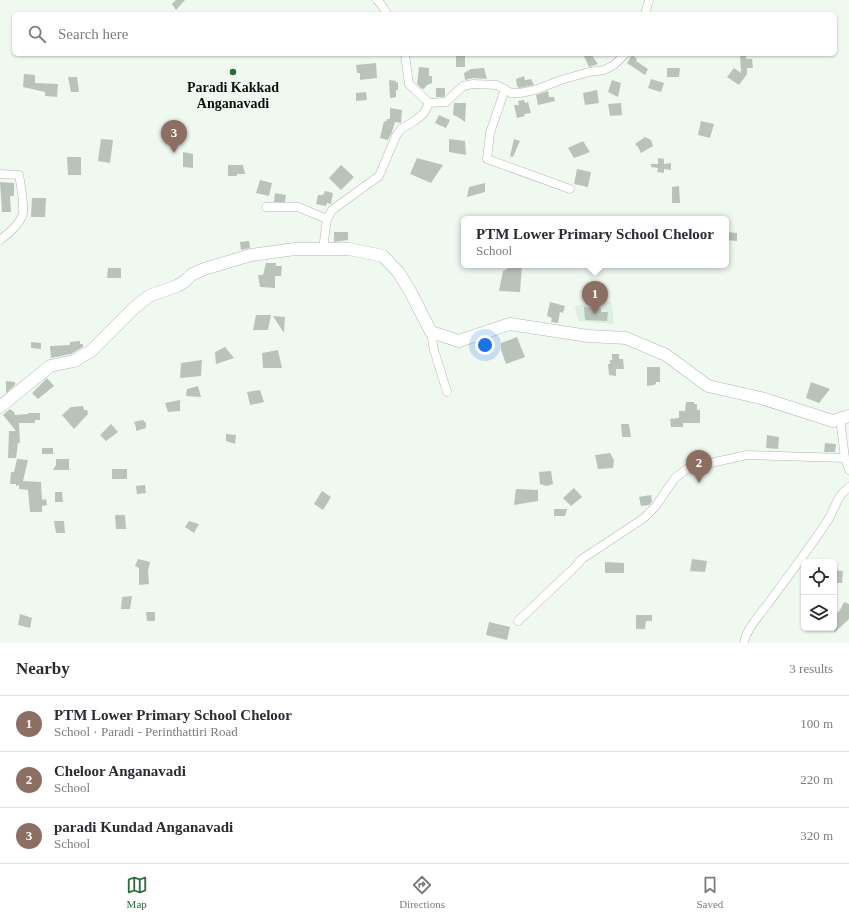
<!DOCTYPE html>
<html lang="en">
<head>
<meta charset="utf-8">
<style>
	body { margin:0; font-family:Georgia,serif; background:#f7f7f7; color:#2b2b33 }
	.controls { position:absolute; right:12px; bottom:12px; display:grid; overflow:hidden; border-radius:6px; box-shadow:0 1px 3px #0004 }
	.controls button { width:36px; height:36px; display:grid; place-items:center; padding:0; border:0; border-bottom:1px solid #e1e1e2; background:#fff; color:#2b2b33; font:20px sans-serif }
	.you { position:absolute; left:485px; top:345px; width:14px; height:14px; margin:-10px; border:3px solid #fff; border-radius:50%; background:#1a73e8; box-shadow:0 0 0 6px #1a73e833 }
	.badge { display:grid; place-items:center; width:26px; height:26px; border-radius:50%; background:#2b6d37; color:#fff; font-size:13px; font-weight:700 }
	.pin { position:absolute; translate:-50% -33px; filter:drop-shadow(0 1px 2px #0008) }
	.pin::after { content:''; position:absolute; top:21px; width:14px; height:12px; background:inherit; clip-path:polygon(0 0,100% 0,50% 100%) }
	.popup { position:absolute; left:461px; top:216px; width:268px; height:52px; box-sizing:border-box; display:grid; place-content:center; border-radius:6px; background:#fff; filter:drop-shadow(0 1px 3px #0005); font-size:13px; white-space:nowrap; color:#7c7c81 }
	.popup b { font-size:15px; color:#2b2b33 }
	.popup::after { content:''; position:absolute; left:50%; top:100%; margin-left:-8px; border:8px solid transparent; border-top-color:#fff }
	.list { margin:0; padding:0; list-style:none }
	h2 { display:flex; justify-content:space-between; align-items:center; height:52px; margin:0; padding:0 16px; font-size:17px }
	h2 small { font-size:13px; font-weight:400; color:#7c7c81 }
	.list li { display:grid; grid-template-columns:26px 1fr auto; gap:12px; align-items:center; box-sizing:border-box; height:56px; padding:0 16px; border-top:1px solid #e1e1e2 }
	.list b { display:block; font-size:15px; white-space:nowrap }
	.list p { margin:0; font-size:13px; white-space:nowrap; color:#7c7c81 }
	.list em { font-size:13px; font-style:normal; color:#7c7c81 }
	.icon { flex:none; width:22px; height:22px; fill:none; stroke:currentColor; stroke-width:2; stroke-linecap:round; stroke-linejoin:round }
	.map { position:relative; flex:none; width:849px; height:643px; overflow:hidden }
	.search { position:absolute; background:#fff; box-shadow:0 1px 3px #0004; left:12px; right:12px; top:12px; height:44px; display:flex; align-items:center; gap:10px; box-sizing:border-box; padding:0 14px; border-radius:6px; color:#7c7c81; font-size:15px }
	.sheet { height:220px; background:#fff }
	nav { display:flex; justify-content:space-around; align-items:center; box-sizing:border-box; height:56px; border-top:1px solid #e1e1e2; background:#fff; font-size:11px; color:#7c7c81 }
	nav a { display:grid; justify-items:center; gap:2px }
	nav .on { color:#2b6d37 }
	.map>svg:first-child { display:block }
	.built { fill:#deeedf }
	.building { fill:#bac3ba }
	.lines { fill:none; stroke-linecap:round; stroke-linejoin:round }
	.minor-casing { stroke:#b0b9b0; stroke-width:9 }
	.secondary-casing { stroke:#b0b9b0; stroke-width:13 }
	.minor { stroke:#fff; stroke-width:8 }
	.secondary { stroke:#fff; stroke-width:12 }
	.poi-dot { fill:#2b6d37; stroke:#eff9f0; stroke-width:1.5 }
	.labels { text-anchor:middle; stroke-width:3; stroke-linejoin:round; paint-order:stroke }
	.poi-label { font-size:14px; font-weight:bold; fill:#0d100d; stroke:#eff9f0 }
</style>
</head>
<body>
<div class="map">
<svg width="849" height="643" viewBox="0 0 849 643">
	<rect width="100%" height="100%" fill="#eff9f0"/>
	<!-- built -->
	<path class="built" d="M611,301l3,23 -36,-3 -3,-15z"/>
	<!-- building -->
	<path class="building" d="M176,0h9l-9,10 -4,-6z
		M583,54h8l7,10 -9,3z
		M740,54h6v5h6l1,9h-6v6l-8,11 -12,-8 7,-9 7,5z
		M632,55l5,4 -1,2 12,8 -3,6 -18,-12z
		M456,56h9v11h-9z
		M376,63l1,15 -17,2v-7h-3l-1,-8z
		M419,67l10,1v8h3v7l-5,2 -3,4 -3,-1 -4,-4z
		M484,68l3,11 -14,-1 -8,2 -1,-7 7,-4z
		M667,68h13l-1,9h-12z
		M24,74l11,1v8l23,1 -1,13 -12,-1v-4l-22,-5z
		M524,76l1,4 6,-1 3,6 -15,3 -2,-2 -1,-7z
		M68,77h9l2,15h-8z
		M651,79l13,4 -3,9 -13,-4z
		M389,80l7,1v2l2,-1v8h-2v7l-6,1z
		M612,80l9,3 -3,14 -10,-5z
		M436,88h9v7l-1,2h-8z
		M597,90l2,13 -14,2 -2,-12z
		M548,91l1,6h5l1,4 -17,4 -2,-10z
		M366,92l1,8 -11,1v-8z
		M524,100l1,3 3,-1 3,11 -7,1 1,2 -8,2 -3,-13h5l-1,-4z
		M454,103h12l-1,19 -7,-5 -5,-2z
		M621,103l1,12 -12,1 -2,-12z
		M390,108l12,2 -1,13 -6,-1 -3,10 -4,8 -8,-2 4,-17 2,1 1,-3h3z
		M439,115l11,5 -4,8 -11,-5z
		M701,121l13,3 -4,14 -12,-3z
		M645,137l6,3 2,6 -12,7 -3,-6 -3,-3z
		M101,139l12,1 -3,23 -12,-2z
		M449,139l16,2 1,14 -17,-3z
		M514,139l6,2 -7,16 -3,-1z
		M583,141l7,11 -16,6 -6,-10z
		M183,152l10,2v14l-10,-1z
		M67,157h14v18h-13z
		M417,158l26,7 -12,18 -21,-9z
		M658,158l6,1v5l7,-1v7l-7,-1v4l-7,-1 1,-4 -7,-1v-3h7z
		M228,165h15l2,9h-8v2h-9z
		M341,165l13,12 -13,13 -12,-12z
		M577,169l14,3 -3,15 -14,-3z
		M260,180l12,3 -3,13 -13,-3z
		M0,182l14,1v13h-4l1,16h-9z
		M485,183v9l-18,5 2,-10z
		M679,186l1,17h-8v-16z
		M325,191l8,2 -2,11 -4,-1 -1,3 -10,-2 2,-9h5z
		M275,193l11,2 -1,7h-11z
		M32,198h14l-1,19h-14z
		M334,232h14v8l-14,2z
		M726,232l11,1v8l-11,-1z
		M249,241l1,7 -9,2 -1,-8z
		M266,263h10v3h6l-1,10h-6v12l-15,-1 -2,-12h5z
		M514,265h8l-2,27 -21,-1 4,-20z
		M108,268h13v10h-14z
		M550,302l15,4 -2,7 -3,-1 -2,11 -7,-1 1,-4 -5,-2z
		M584,307l17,1v4h7l-1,9 -22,-1z
		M256,315h15l-3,15h-15z
		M273,316l12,1 -1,16z
		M517,337l8,20 -19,7 -5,-14v-7z
		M80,341v3h3v3l-12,7 -20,4 -1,-12 20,-1v-3z
		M31,342l10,1v6l-10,-1z
		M225,347l9,11 -18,6 -1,-12z
		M278,350l4,18h-19l-1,-15z
		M612,354h7v5h4l1,10h-8v7l-7,-1 -1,-11h2v-4h2z
		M202,360l-1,16 -21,2 1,-15z
		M647,367h13v15h-4v2l-2,1 -7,1z
		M47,378l7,8 -16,13 -6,-6z
		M6,381l9,1v3l-9,8z
		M811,382l19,7 -11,14 -13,-5z
		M198,386l3,11 -15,-1 1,-7z
		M260,390l4,12 -14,3 -3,-13z
		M180,400v11l-12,1 -3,-9z
		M686,402h8v2h3v6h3v13h-17v4h-12l-1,-8 9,-1v-7h6z
		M83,406l1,4h3l1,4 -14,15 -12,-14 9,-8z
		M10,409l4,3 1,3 13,-1v-1h12v7h-5v3h-16l1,20h-2l-2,15h-8l1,-27h7l-13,-16z
		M143,420l3,3v5l-10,3v-4l-2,-5z
		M111,424l7,8 -12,9 -6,-6z
		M621,424h8l2,13h-9z
		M226,434l10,1 -1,9 -9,-3z
		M767,435l12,2 -1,12 -12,-1z
		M825,443l11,1 -1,8h-11z
		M42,448h11v6h-11z
		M610,453l4,7 -1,8 -15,1 -3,-14z
		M17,459l11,1 -5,21 18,1 1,18 4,-1 1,6 -5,1v6h-12l-2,-22 -9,-1v-4l-3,1v-2h-6l1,-12h3z
		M56,459h13v11h-16l3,-5z
		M112,469h15v10h-15z
		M551,471l2,13 -6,2 -7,-2 -1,-12z
		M145,485l1,8 -9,1 -1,-8z
		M574,488l8,9 -11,9 -8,-8z
		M516,489l22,1v11l-24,4z
		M322,491l9,6 -8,13 -9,-6z
		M55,492h7l1,10h-8z
		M651,495l1,7 -3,3 -8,1 -2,-9z
		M554,509h13l-2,7h-11z
		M115,515h10l1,14h-10z
		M54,521h10l1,12h-9z
		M189,521l10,3 -5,9 -9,-6z
		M138,559l12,3 -2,8 1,14 -10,1v-17l-4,-2z
		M692,559l15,2 -2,11 -15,-1z
		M605,562l19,1v10h-19z
		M834,570l9,1 -1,12h-8z
		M132,596l-2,13h-9l1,-12z
		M844,602l5,2v15l-15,14v-17l6,-6z
		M146,612h9v9h-8z
		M20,614l12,4 -2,10 -12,-3z
		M636,615h16v6h-6l-1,8h-9z
		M489,622l21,5 -3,13 -21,-5z"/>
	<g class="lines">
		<!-- minor casing -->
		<g class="minor-casing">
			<path id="minor" d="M377,0l4,4 6,10
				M645,14l4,-14
				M405,54l4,30 20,19
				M505,89l-15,44 -3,26 83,30
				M0,174l19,1c2,12 5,26 4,38 -2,10 -15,21 -23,27
				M266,207h32l29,12
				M323,249l4,-30 5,-9 47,-34 17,-40 5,-7 15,-9 8,-7 5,-10 17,-1 17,-16 10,-2 24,1 14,8h9l15,-3 26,-10 28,-8 15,-2 10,-5 11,-11
				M431,332l3,18 13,42
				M840,419l5,39 4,12
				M518,621l57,-54 7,-8 62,-41 11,-11 20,-29 13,-10 59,-13 98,3
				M744,643c1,-12 16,-29 24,-39 20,-28 41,-55 60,-84 8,-13 8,-23 21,-33"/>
		</g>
		<!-- secondary casing -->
		<g class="secondary-casing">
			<path id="secondary" d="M0,407l50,-41 24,-5 17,-10 43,-43 15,-12 28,-10 7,-4 7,-7 13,-6 47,-14 44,-6h54l34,7 16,17 11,18 21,41 28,9 51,-17 78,12 38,2 40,17 42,31 53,12 72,23 16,-5"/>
		</g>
		<!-- minor -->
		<use href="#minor" class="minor"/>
		<!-- secondary -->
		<use href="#secondary" class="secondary"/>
	</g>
	<!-- markers -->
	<circle class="poi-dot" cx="233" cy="72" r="4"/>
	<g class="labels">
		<!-- poi labels -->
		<g class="poi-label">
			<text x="233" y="92">Paradi Kakkad<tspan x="233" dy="16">Anganavadi</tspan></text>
		</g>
	</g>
</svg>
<div class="controls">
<button><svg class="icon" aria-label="locate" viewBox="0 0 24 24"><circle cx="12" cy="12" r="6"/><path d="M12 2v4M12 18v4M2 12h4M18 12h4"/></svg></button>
<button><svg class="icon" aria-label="layers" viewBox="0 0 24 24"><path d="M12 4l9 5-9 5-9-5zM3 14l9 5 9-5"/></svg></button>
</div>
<div class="you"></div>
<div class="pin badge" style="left:595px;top:314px;background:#8d6e63">1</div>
<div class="popup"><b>PTM Lower Primary School Cheloor</b>School</div>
<div class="pin badge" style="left:699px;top:483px;background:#8d6e63">2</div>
<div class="pin badge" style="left:174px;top:153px;background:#8d6e63">3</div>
<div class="search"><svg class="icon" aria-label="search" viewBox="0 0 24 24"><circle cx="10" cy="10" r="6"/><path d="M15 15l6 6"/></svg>Search here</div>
</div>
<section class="sheet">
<h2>Nearby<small>3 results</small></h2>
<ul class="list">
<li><span class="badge" style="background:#8d6e63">1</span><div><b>PTM Lower Primary School Cheloor</b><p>School · Paradi - Perinthattiri Road</p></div><em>100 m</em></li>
<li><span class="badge" style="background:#8d6e63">2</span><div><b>Cheloor Anganavadi</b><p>School</p></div><em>220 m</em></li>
<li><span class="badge" style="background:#8d6e63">3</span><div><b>paradi Kundad Anganavadi</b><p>School</p></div><em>320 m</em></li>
</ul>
</section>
<nav>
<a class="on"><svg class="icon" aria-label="map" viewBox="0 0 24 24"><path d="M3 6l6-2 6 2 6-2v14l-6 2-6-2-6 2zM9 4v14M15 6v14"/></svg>Map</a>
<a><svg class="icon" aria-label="directions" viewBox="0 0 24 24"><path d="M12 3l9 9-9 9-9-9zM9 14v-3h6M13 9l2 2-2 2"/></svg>Directions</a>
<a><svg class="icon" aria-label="saved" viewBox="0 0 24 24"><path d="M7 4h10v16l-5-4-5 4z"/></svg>Saved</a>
</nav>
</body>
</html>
